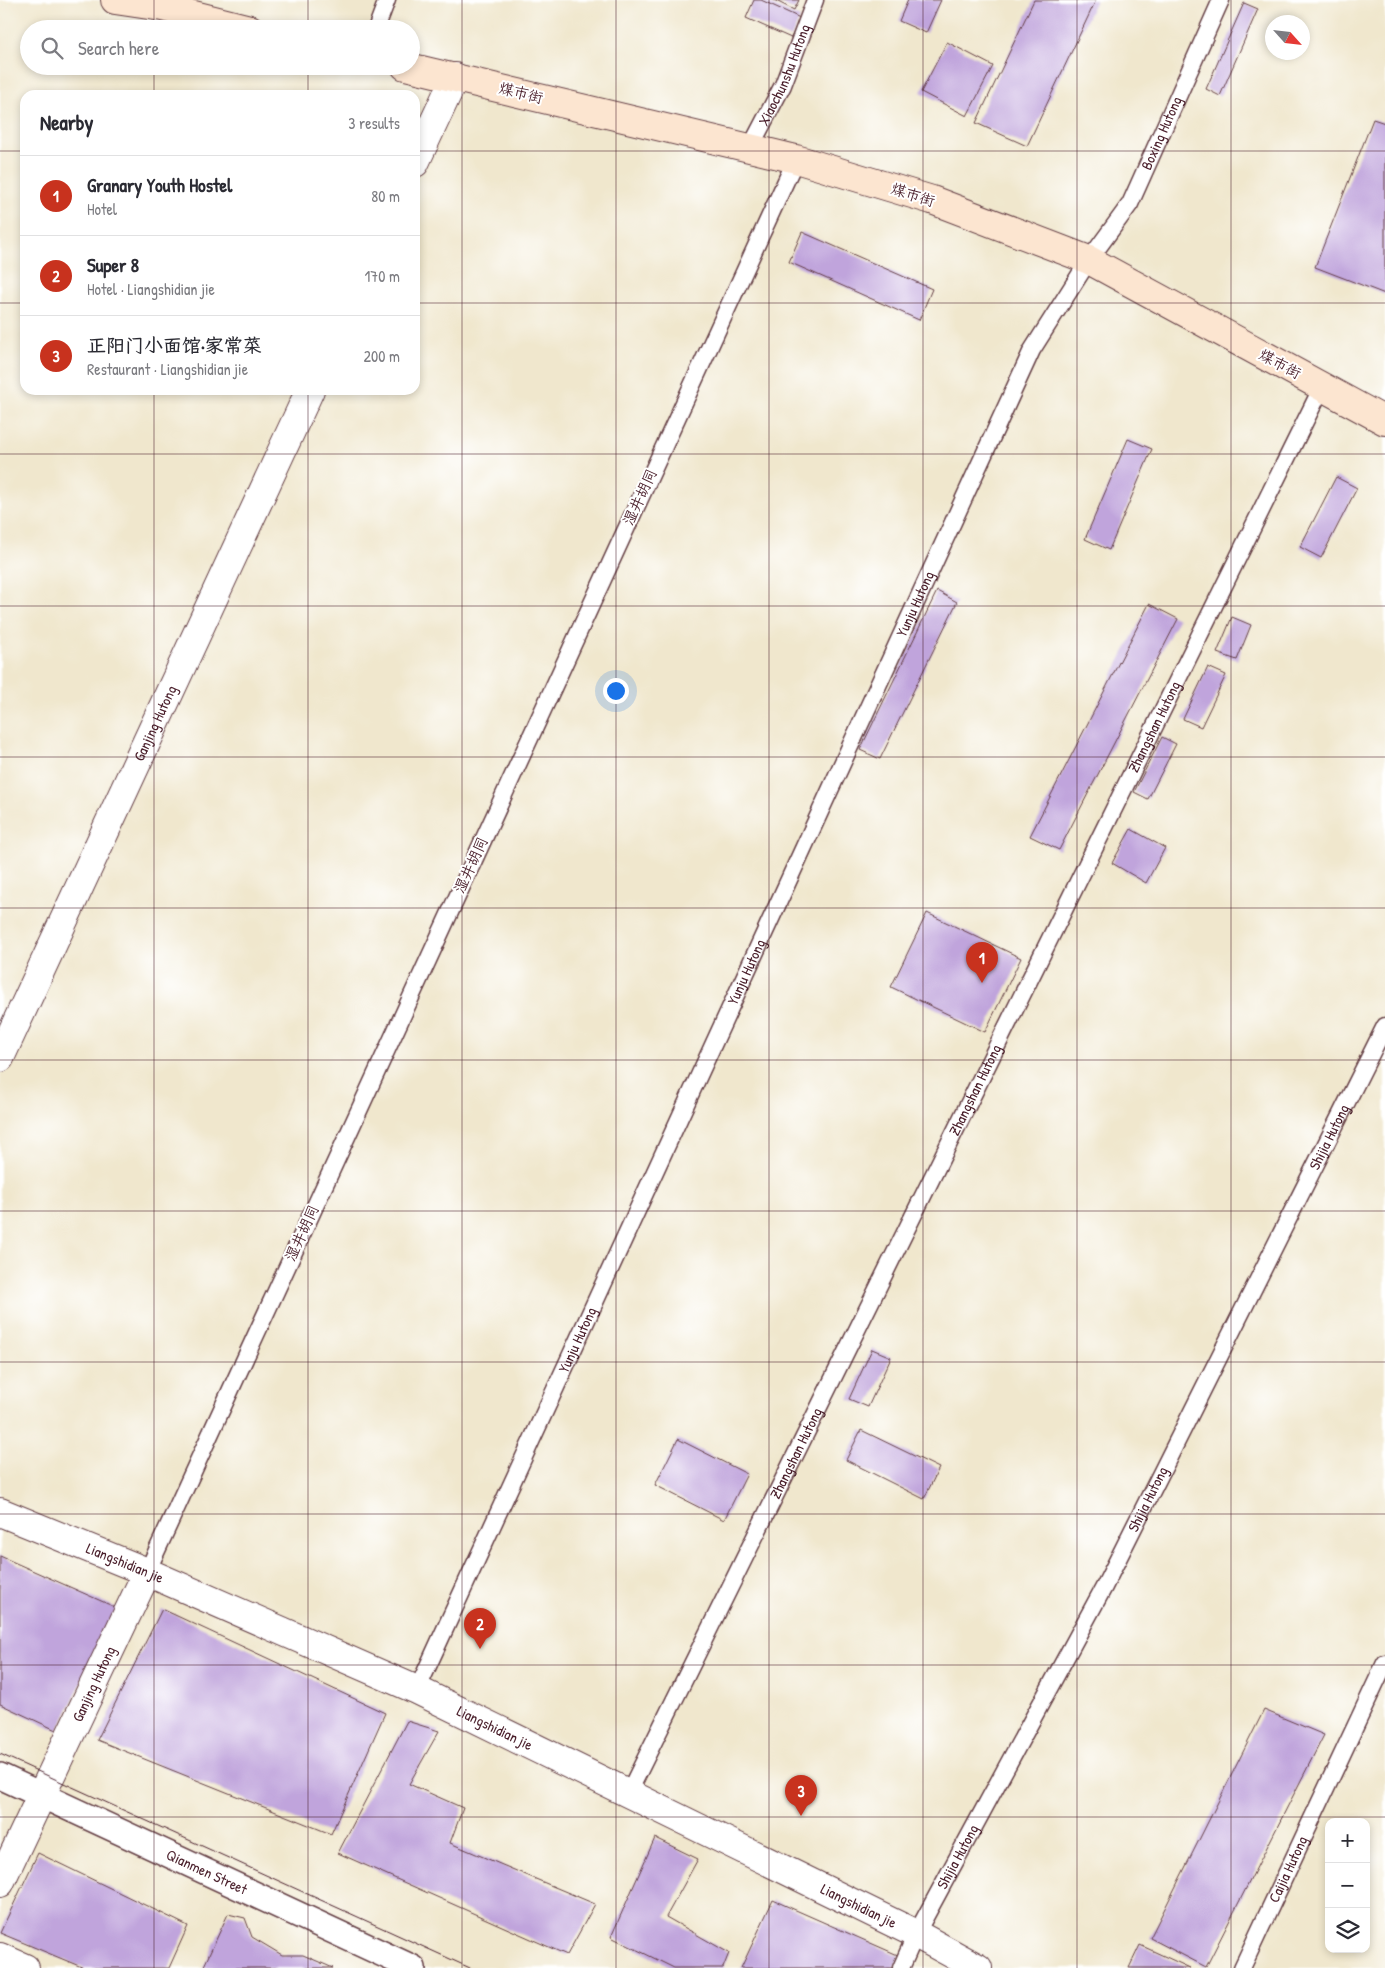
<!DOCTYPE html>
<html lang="en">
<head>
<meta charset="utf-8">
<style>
	body { margin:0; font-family:"Patrick Hand","LXGW WenKai TC",sans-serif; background:#f2f2f3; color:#2b2b33 }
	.controls { position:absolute; right:15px; bottom:15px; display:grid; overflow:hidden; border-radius:10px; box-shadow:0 2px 8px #0003 }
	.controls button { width:45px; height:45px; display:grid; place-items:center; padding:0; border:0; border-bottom:1px solid #e1e1e2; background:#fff; color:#2b2b33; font:25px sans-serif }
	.compass { position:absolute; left:1265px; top:15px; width:45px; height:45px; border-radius:50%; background:#fff; box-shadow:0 2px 8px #0003; rotate:117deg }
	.you { position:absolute; left:615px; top:690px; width:18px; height:18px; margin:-12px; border:4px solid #fff; border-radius:50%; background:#1a73e8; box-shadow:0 0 0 8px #1a73e833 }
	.badge { display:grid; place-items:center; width:32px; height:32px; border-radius:50%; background:#c8321e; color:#fff; font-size:16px; font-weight:700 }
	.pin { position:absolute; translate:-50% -41px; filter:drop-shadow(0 1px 2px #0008) }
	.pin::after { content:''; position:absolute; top:26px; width:18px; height:15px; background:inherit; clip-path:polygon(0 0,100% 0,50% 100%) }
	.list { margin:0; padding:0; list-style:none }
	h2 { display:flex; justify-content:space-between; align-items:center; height:65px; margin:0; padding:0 20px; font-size:21px }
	h2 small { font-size:16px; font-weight:400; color:#7c7c81 }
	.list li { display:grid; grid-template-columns:32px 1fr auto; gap:15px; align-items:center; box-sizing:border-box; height:80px; padding:0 20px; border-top:1px solid #e1e1e2 }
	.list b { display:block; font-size:19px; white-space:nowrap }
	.list p { margin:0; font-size:16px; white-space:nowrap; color:#7c7c81 }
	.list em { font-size:16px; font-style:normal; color:#7c7c81 }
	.icon { flex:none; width:28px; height:28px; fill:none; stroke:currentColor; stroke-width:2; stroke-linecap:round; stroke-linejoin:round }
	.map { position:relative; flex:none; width:1385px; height:1968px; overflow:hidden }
	.search { position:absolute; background:#fff; box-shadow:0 2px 8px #0003; left:20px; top:20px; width:400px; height:55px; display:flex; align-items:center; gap:12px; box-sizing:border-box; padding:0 18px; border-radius:28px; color:#7c7c81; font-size:19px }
	.panel { position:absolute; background:#fff; box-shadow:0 2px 8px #0003; left:20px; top:90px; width:400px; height:305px; border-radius:15px }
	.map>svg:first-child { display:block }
	.building { fill:#c0a4dc }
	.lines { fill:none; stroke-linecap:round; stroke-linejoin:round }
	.service-casing { stroke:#633d43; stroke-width:19 }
	.pedestrian-casing { stroke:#633d43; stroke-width:28 }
	.minor-casing { stroke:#633d43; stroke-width:30 }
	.secondary-casing { stroke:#633d43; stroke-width:30 }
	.service { stroke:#fff; stroke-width:16 }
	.pedestrian { stroke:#fff; stroke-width:25 }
	.minor { stroke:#fff; stroke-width:28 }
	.secondary { stroke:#fce5d0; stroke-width:28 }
	.tram { stroke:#4a1f2b; stroke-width:1 }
	.grid { fill:none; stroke:#4a1f2b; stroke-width:1; stroke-opacity:0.55 }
	.labels { text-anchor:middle; stroke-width:4; stroke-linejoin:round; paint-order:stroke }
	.street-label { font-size:15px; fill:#4a1f2b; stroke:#fff }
</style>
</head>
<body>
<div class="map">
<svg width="1385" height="1968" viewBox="0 0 1385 1968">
	<rect width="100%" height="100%" fill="#fff"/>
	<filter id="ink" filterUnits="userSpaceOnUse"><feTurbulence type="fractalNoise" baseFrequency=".02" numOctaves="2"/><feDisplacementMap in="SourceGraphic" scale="10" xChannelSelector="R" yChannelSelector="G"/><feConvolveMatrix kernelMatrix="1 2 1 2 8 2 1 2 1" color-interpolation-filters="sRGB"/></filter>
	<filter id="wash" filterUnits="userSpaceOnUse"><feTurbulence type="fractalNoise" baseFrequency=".0096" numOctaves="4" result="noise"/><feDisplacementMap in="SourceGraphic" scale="20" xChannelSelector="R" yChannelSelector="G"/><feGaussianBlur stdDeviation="1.12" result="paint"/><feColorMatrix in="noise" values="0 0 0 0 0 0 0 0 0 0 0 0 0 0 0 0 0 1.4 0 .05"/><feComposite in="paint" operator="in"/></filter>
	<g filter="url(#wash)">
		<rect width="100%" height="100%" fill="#f0e7cd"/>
		<g id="blocks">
			<!-- building -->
			<path class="building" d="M754,0h7l39,18 -9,20 -45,-20z
				M774,0h25l-5,10z
				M908,0h33l-15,33 -27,-12z
				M1034,0h62l-69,146 -51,-23z
				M1244,3l14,6 -38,87 -14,-7z
				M947,42l46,24 -26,50 -46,-24z
				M1373,119l12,4v171l-70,-27z
				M802,232l130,57 -13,31 -130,-58z
				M1128,439l24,10 -43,101 -24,-11z
				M1336,477l21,11 -36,70 -21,-11z
				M937,591l20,11 -77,157 -20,-9z
				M1149,604l29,15 -119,231 -29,-14z
				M1232,617l19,8 -14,35 -20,-7z
				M1208,667l18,8 -25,52 -18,-8z
				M1162,737l14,7 -28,55 -14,-7z
				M1131,829l34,19 -19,35 -34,-20z
				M927,913l94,45 -36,74 -94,-45z
				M872,1349l19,8 -23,50 -19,-8z
				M861,1430l78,38 -15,31 -78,-39z
				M678,1439l69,35 -23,46 -69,-35z
				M0,1556l117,52 -59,123 -58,-27z
				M162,1609l223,104 -54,121 -234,-94z
				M1264,1710l60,25 -118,232 -56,-29z
				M407,1721l32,10 -30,53 54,24 -13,35 145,61 -28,51 -229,-102z
				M655,1838l43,21 -32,58 63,36 -6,15h-49l-63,-31z
				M38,1853l150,73 -19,42h-85l-84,-35z
				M773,1900l127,56 -6,12h-153z
				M228,1914l17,4 7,19 30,18h21l30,13h-130z
				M1140,1945l50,23h-61z"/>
		</g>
	</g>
	<g filter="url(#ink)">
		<use href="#blocks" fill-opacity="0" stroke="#633d43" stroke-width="1"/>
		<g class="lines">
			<!-- service casing -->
			<g class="service-casing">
				<g id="service">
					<path d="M376,29l11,-29"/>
					<path id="s1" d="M750,148l33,-63 32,-85"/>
					<path d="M147,1572l649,-1413"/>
					<path id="s2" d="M417,1690l615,-1340 57,-90 41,-56 91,-204"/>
					<path id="s3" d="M628,1794l694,-1407"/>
					<path id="s4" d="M901,1968l15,-34 188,-347 281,-561"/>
					<path id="s5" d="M1242,1968l143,-305"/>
				</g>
			</g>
			<!-- pedestrian casing -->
			<g class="pedestrian-casing">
				<g id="pedestrian">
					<path id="s6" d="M0,1776l413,192"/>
				</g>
			</g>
			<!-- minor casing -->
			<g class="minor-casing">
				<g id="minor">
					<path d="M415,163l40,-86"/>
					<path id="s7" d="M0,1058l310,-668"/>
					<path id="s8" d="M0,1512l147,60 270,118 499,244 62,34"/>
					<path id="s9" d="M0,1883l147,-311"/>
					<path d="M0,1957l25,11"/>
				</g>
			</g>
			<!-- secondary casing -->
			<g class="secondary-casing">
				<path id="secondary" d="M115,0l47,7 88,22
					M405,66l391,93 136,41 157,60 296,161"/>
			</g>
			<!-- service -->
			<use href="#service" class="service"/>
			<!-- pedestrian -->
			<use href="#pedestrian" class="pedestrian"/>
			<!-- minor -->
			<use href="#minor" class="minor"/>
			<!-- secondary -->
			<use href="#secondary" class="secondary"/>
			<!-- tram -->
			<path class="tram" d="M0,1754l470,214"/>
		</g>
	</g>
	<!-- grid -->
	<path class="grid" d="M154,0v29M308,0v29M462,0v1968M616,0v1968M769,0v1968M923,0v1968M1077,0v1968M1231,0v1968M154,66v29M308,66v29M0,151h25M415,151h970M0,303h25M415,303h970M154,390v1578M308,390v1578M0,454h1385M0,606h1385M0,757h1385M0,908h1385M0,1060h1385M0,1211h1385M0,1362h1385M0,1514h1385M0,1665h1385M0,1817h1385"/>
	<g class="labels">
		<!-- street labels -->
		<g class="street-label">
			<text dy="5" stroke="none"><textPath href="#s1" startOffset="81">Xiaochunshu Hutong</textPath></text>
			<text transform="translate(521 93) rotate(14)" y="5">煤市街</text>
			<text dy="5" stroke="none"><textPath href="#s2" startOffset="1728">Boxing Hutong</textPath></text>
			<text transform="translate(913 195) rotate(18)" y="5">煤市街</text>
			<text transform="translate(1280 364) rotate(28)" y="5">煤市街</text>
			<text transform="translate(640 497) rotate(-65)" y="5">湿井胡同</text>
			<text dy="5" stroke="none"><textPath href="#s2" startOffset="1195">Yunju Hutong</textPath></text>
			<text dy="5" stroke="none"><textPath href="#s7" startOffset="369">Ganjing Hutong</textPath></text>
			<text dy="5" stroke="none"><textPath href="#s3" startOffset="1190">Zhangshan Hutong</textPath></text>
			<text transform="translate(471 865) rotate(-65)" y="5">湿井胡同</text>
			<text dy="5" stroke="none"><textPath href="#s2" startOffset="790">Yunju Hutong</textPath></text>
			<text dy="5" stroke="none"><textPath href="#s3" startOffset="785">Zhangshan Hutong</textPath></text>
			<text dy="5" stroke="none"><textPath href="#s4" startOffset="935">Shijia Hutong</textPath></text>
			<text transform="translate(302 1233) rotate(-65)" y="5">湿井胡同</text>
			<text dy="5" stroke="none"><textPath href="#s2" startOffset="385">Yunju Hutong</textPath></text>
			<text dy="5" stroke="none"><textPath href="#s3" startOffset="380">Zhangshan Hutong</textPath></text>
			<text dy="5" stroke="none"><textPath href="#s4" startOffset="530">Shijia Hutong</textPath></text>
			<text dy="5" stroke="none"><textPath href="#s8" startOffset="135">Liangshidian jie</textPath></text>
			<text dy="5" stroke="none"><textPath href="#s9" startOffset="220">Ganjing Hutong</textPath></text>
			<text dy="5" stroke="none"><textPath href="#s8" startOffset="540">Liangshidian jie</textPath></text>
			<text dy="5" stroke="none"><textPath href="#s4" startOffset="125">Shijia Hutong</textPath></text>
			<text dy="5" stroke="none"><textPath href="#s5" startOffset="109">Caijia Hutong</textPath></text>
			<text dy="5" stroke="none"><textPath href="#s6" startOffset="228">Qianmen Street</textPath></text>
			<text dy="5" stroke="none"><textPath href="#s8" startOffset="945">Liangshidian jie</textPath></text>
		</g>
	</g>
</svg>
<div class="controls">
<button>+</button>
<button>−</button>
<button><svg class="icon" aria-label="layers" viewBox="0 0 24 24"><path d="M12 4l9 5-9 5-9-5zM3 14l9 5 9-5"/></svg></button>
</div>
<svg class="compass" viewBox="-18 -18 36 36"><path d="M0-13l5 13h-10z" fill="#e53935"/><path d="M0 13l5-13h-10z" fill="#7c7c81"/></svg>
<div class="you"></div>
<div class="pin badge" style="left:982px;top:983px">1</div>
<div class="pin badge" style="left:480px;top:1649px">2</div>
<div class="pin badge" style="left:801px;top:1816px">3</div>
<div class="search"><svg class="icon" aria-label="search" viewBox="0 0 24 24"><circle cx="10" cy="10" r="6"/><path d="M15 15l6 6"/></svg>Search here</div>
<section class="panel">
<h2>Nearby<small>3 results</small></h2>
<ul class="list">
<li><span class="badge">1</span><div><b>Granary Youth Hostel</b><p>Hotel</p></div><em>80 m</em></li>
<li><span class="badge">2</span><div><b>Super 8</b><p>Hotel · Liangshidian jie</p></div><em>170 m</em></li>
<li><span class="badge">3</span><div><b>正阳门小面馆·家常菜</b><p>Restaurant · Liangshidian jie</p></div><em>200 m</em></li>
</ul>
</section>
</div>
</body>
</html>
